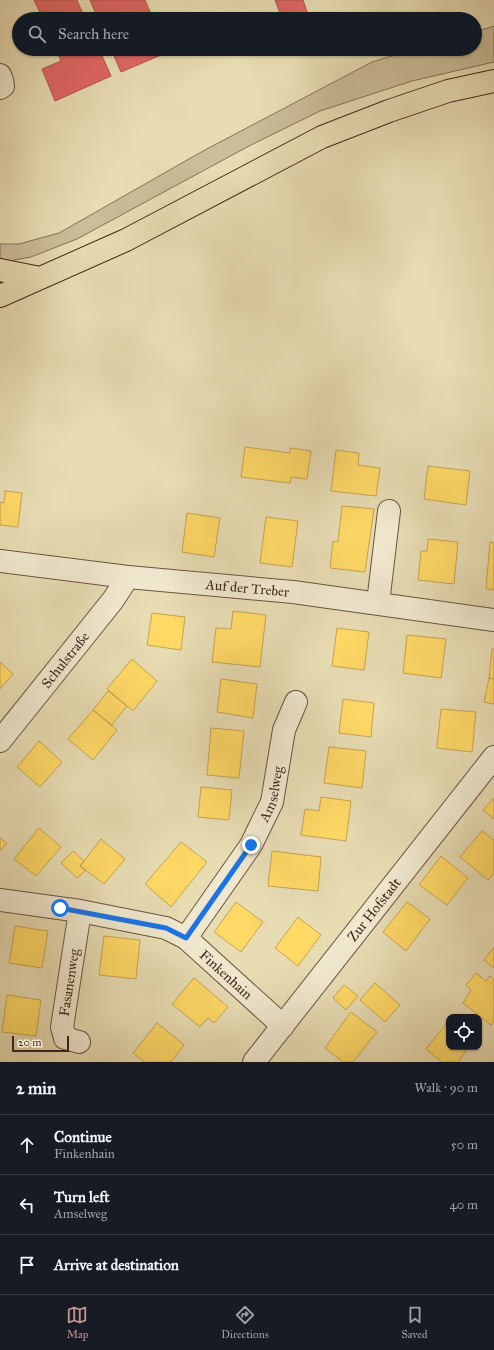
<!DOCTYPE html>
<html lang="en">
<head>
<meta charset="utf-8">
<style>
	body { margin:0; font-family:"IM FELL Great Primer",serif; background:#242831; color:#f1f3f6 }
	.controls { position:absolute; right:12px; bottom:12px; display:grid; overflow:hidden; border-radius:8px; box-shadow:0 1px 3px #0004 }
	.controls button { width:36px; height:36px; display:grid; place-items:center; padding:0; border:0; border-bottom:1px solid #363941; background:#171b24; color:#f1f3f6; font:20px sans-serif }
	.scale { position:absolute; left:12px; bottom:10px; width:57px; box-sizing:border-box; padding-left:4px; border:2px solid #40261c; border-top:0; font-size:11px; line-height:14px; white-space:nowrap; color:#40261c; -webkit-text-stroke:3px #f0e8ce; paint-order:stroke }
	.stop { position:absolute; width:12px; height:12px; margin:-9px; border:3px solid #1a73e8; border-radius:50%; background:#fff }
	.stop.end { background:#1a73e8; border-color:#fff; box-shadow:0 1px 4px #0008 }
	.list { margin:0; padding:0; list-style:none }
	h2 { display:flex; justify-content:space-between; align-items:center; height:52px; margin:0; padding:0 16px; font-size:17px }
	h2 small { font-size:13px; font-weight:400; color:#9ea1a6 }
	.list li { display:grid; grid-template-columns:26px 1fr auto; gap:12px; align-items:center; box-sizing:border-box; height:60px; padding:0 16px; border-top:1px solid #363941 }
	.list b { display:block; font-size:15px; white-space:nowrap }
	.list p { margin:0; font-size:13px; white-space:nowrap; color:#9ea1a6 }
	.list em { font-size:13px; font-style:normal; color:#9ea1a6 }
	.icon { flex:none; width:22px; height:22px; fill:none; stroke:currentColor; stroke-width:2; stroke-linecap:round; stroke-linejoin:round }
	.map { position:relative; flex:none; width:494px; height:1062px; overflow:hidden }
	.search { position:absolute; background:#171b24; box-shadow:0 1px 3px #0004; left:12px; right:12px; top:12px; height:44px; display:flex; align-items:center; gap:10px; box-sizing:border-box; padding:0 14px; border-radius:22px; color:#9ea1a6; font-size:15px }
	.sheet { height:232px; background:#171b24 }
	nav { display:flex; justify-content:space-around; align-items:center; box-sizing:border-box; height:56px; border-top:1px solid #363941; background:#171b24; font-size:11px; color:#9ea1a6 }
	nav a { display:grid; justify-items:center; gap:2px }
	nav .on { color:#c59692 }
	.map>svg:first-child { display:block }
	.green { fill:#cbbd99; stroke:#86725a }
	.homes { fill:#ffd966; stroke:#c6a350 }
	.shops { fill:#e06666; stroke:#b05350 }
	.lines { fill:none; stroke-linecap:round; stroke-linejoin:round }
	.minor-casing { stroke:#6a5442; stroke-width:24 }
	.major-casing { stroke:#40261c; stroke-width:24 }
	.minor { stroke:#f0e8ce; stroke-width:22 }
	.major { stroke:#e8dcb3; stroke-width:22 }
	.route { stroke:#1a73e8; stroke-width:5 }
	.labels { text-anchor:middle; stroke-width:4; stroke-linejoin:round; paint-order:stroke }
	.street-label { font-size:14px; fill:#40261c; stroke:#f0e8ce }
</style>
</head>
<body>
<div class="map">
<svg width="494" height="1062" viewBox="0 0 494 1062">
	<rect width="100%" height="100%" fill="#e8dcb3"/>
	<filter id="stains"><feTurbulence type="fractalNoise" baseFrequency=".005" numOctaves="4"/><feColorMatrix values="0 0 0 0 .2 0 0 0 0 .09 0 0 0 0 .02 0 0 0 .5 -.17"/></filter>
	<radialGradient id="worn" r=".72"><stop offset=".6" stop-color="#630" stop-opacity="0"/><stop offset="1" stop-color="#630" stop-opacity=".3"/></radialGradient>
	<!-- green -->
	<path class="green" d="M494,26v36l-82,19 -92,30 -71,35 -172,93 -46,18 -22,4 -9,-3v-14h19l40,-11 144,-82 169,-89 43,-13h60v-17z"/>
	<!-- homes -->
	<path class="homes" d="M245,447l45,6v-5l21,3 -4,28 -16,-2 -1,6 -49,-6z
		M336,450l23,3 -1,12 22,3 -4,28 -45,-5z
		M428,466l42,5 -4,34 -42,-6z
		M5,491l17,2 -4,34 -18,-2v-23l4,1z
		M342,506l32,3 -9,63 -35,-4 3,-27 5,1z
		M187,513l33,5 -6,39 -32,-5z
		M266,517l32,4 -6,46 -32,-4z
		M428,539l30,3 -4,42 -36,-4 3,-29h6z
		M490,542l4,1v47l-8,-1z
		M233,611l33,4 -6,52 -48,-5 4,-34 15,1z
		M152,613l33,4 -4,33 -34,-5z
		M337,628l32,4 -5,38 -32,-4z
		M407,635l39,4 -5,39 -38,-5z
		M492,649h2v30l-5,-1z
		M132,659l25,22 -24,30 -26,-22z
		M0,662l13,12 -13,15z
		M489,678l5,1v25l-10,-2z
		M221,679l36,5 -4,34 -36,-6z
		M108,691l19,15 -15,19 -19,-15z
		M343,699l31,4 -3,34 -32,-4z
		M441,709l35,3 -4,40 -35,-4z
		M93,710l24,20 -24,30 -25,-21z
		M211,728l33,3 -5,47 -32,-3z
		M39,741l23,21 -22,25 -23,-20z
		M329,747l37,4 -4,37 -38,-5z
		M201,787l31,3 -3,30 -31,-3z
		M321,797l30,4 -5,40 -45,-6 4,-26 14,2z
		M494,798v21l-11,-9z
		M39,828l22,19 -25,29 -22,-17z
		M482,831l12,9v33l-6,7 -28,-23z
		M0,838l7,5 -7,8z
		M101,839l24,20 -21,25 -24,-18z
		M181,842l26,20 -36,45 -26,-23z
		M73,851l11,10 -4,5 6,4 -9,8 -16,-15z
		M272,851l49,6 -3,34 -50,-5z
		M441,856l27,22 -21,27 -28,-20z
		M236,902l27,20 -22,30 -27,-20z
		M407,902l23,17 -24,32 -23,-19z
		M298,917l23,18 -23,31 -23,-18z
		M15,926l33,5 -6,37 -33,-5z
		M104,936l36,4 -4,39 -37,-4z
		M494,947v21l-10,-8z
		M476,973l10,8 4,-5 4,4v41l-3,4 -28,-22 8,-13 -5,-5z
		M194,978l34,29 -14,16 -6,-5 -8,9 -28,-23z
		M375,983l25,22 -15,17 -25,-22z
		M344,985l14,11 -12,14 -13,-12z
		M7,995l34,5 -5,36 -34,-4z
		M351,1012l26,20 -24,30h-10l-18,-14z
		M449,1020v27h20l-11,15h-16l-16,-13z
		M157,1023l27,22 -13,17h-27l-11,-9z"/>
	<!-- shops -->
	<path class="shops" d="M34,0h43l8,19h-42z
		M90,0h55l8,19h-55z
		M275,0h28l5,15 -11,4h-15z
		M56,49h43l12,27 -56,25 -13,-32 19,-8z
		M111,49h55l2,3 -47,20z"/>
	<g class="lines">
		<!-- minor casing -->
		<g class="minor-casing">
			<g id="minor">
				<path d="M0,75l2,5 1,6 -3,2"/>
				<path id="s1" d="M0,561l128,16 165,15 201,28"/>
				<path d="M378,603l11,-92"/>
				<path id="s2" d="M0,741l113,-141 15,-23"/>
				<path id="s3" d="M0,900l80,11 86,17 20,10 97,88"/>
				<path id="s4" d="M186,938l65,-93 21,-43 12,-72 12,-28"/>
				<path id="s5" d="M79,1042l-14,-4 -3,-11 18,-116"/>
				<path id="s6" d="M254,1062l240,-305"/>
			</g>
		</g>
		<!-- major casing -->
		<g class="major-casing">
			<path id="major" d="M0,270l40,8
				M0,296l126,-56 196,-103 67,-26 59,-20 46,-10"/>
		</g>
		<!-- minor -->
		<use href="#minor" class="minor"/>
		<!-- major -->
		<use href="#major" class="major"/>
	</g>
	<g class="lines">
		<!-- route -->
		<path class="route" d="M60,908l106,20 20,10 65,-93"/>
	</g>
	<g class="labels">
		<!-- street labels -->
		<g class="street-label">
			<text dy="5" stroke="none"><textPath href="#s1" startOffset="249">Auf der Treber</textPath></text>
			<text dy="5" stroke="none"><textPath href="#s2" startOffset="104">Schulstraße</textPath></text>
			<text dy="5" stroke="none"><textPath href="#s4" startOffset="169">Amselweg</textPath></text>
			<text dy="5" stroke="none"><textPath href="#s6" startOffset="194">Zur Hofstadt</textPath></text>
			<text dy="5" stroke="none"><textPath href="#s3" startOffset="245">Finkenhain</textPath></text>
			<text dy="5" stroke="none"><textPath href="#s5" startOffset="71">Fasanenweg</textPath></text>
		</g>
	</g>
	<rect width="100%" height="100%" filter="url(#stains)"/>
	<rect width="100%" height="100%" fill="url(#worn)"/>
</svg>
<div class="controls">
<button><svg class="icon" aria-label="locate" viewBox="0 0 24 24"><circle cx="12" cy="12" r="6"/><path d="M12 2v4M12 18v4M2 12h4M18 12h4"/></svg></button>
</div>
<div class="scale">20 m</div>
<div class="stop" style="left:60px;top:908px"></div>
<div class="stop end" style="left:251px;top:845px"></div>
<div class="search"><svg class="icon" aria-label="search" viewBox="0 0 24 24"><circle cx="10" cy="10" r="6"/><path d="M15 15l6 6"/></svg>Search here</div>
</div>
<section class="sheet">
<h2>2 min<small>Walk · 90 m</small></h2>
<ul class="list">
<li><svg class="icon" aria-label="ahead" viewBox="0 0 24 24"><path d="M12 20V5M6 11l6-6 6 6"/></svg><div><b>Continue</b><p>Finkenhain</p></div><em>50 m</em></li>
<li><svg class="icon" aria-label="left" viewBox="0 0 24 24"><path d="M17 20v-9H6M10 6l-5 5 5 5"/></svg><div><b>Turn left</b><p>Amselweg</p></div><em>40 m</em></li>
<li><svg class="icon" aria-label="arrive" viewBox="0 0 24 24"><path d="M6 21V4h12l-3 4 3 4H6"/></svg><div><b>Arrive at destination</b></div></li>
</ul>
</section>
<nav>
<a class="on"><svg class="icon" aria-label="map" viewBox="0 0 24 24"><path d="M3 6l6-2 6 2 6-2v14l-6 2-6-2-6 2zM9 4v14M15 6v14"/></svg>Map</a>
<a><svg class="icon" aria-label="directions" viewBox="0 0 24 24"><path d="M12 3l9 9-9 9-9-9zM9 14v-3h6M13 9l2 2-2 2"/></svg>Directions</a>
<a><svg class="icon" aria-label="saved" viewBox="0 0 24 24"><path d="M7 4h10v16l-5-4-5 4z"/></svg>Saved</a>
</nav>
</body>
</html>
